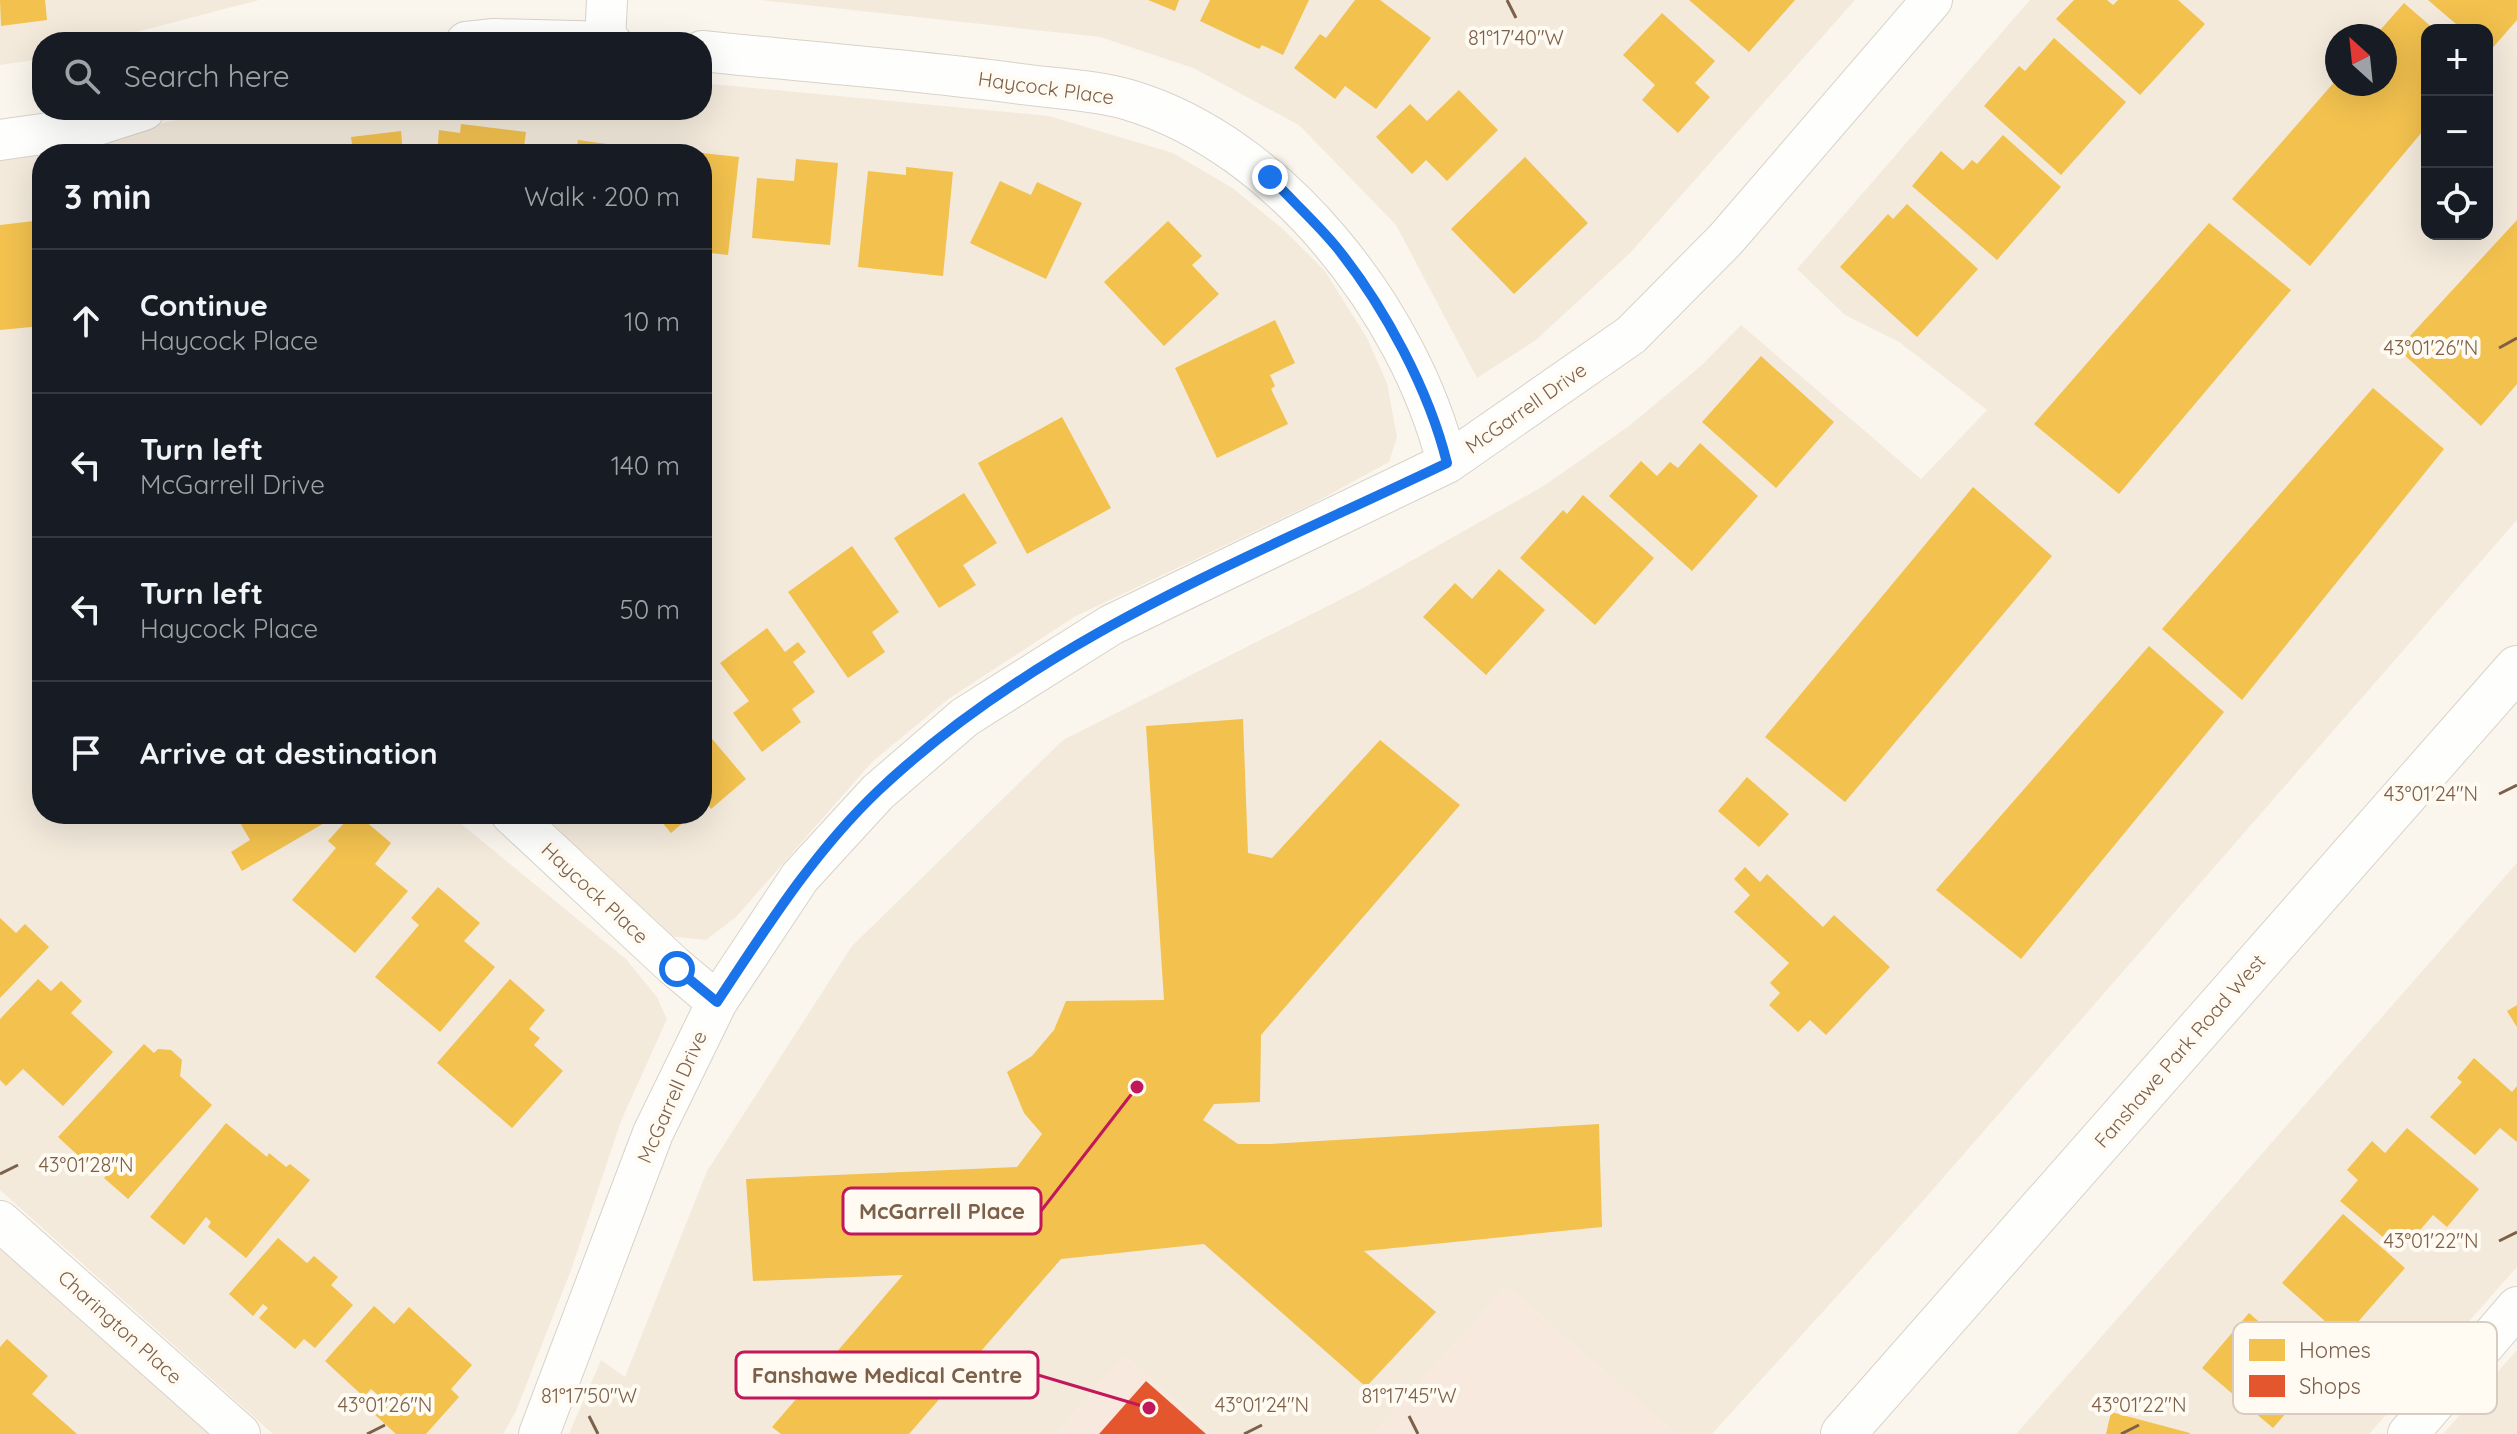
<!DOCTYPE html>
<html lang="en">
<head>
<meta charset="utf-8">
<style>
	body { margin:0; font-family:Quicksand,sans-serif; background:#242831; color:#f1f3f6 }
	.controls { position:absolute; right:24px; top:24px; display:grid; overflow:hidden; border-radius:16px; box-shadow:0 8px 32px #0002 }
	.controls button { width:72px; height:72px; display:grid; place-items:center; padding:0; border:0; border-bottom:2px solid #363941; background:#171b24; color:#f1f3f6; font:40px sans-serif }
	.compass { position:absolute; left:2325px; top:24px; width:72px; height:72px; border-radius:50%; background:#171b24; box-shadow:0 8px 32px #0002; rotate:333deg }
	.stop { position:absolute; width:24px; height:24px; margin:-18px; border:6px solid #1a73e8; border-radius:50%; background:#fff }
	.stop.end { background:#1a73e8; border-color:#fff; box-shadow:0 2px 8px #0008 }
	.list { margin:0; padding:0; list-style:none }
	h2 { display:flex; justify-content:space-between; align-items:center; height:104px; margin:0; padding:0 32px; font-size:34px }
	h2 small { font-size:26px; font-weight:400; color:#9ea1a6 }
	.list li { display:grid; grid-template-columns:52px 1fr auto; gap:24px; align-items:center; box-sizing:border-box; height:144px; padding:0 32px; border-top:2px solid #363941 }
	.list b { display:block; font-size:30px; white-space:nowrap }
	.list p { margin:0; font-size:26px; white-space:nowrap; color:#9ea1a6 }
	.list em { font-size:26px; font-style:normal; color:#9ea1a6 }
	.icon { flex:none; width:44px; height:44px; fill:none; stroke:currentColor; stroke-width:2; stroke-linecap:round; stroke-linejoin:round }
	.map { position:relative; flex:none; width:2517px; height:1434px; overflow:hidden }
	.search { position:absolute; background:#171b24; box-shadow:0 8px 32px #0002; left:32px; top:32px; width:680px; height:88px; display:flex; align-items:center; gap:20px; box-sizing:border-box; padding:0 28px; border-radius:32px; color:#9ea1a6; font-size:30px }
	.panel { position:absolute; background:#171b24; box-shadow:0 8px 32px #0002; left:32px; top:144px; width:680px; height:680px; border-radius:32px }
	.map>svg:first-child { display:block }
	.residential { fill:#f3eadc; fill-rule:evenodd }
	.commercial { fill:#f8e9df }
	.homes { fill:#f2c14e }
	.shops { fill:#e4572e }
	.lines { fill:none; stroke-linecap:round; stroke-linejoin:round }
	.street-casing { stroke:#d8d2c9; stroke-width:42 }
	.secondary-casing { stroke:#d8d2c9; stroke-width:46 }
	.street { stroke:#fefefc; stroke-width:40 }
	.secondary { stroke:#fefefc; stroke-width:44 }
	.route { stroke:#1a73e8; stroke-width:10 }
	.ticks { fill:none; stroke:#7d604a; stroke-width:3 }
	.labels { text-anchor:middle; stroke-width:8; stroke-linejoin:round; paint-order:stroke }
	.street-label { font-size:20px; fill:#7d604a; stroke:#fffbf2 }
	.key { fill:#fffbf2; stroke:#d8ccc0; stroke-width:2 }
	.key-label { font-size:22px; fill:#7d604a }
	.ticks-label { font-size:20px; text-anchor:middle; fill:#7d604a; stroke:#fffbf2; stroke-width:8; stroke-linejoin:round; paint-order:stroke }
	.leader { fill:none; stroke:#c2185b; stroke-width:3 }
	.callout-dot { fill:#c2185b; stroke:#fffbf2; stroke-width:3 }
	.callout { fill:#fffbf2; stroke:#c2185b; stroke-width:3 }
	.callout-label { font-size:22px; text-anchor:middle; font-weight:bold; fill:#7d604a }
</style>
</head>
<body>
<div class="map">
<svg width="2517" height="1434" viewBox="0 0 2517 1434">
	<rect width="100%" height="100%" fill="#faf6ee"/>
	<!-- residential -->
	<path class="residential" d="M0,0h259l-161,42h-56v17l-42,6z
		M759,0h1096l-225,253 -94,87 -59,38 -81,-153 -97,-100 -106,-57 -93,-31z
		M2030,0h487v520l-602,690 -203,224h-37l-168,-148 -133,148h-163l-86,-78 -69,78h-487l32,-74 24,17 82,-206 145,-225 211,-206 302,-153 180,-102 84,-59 74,-62 38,-39 180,154 66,-69 -88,-68 -54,-27 -48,-46zM2427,30h60v204h-60zM2337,36h48v48h-48z
		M702,83l347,33 124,37 61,36 50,41 41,41 42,67 20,45 10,54 -8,25 -77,42 -238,113 -127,83 -75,62 -136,155 -30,23 -49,-5 -118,-121h163v-660h-660v660h407l177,145 31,38 10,22 -46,102 -50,149 -55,141 -13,23h-230l-273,-244v-1040l74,-8 148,-32h480z
		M2517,863v404l-148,167h-353z
		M0,1246l214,188h-214z
		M2517,1350v84h-74z"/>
	<!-- commercial -->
	<path class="commercial" d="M1507,1286l168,148h-301z
		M1125,1356l86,78h-155z"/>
	<!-- homes -->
	<path class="homes" d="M0,0h45l2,20 -46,6z
		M1148,0h31l-4,11z
		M1210,0h99l-26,55 -21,-10 -3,4 -59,-28z
		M1355,0h25l51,38 -55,71 -31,-23 -10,13 -41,-31 26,-34 6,4z
		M1689,0h106l-46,52z
		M2074,0h33l6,5 5,-5h60l27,24 -65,71 -84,-76z
		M2428,0h89v20l-28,32 -2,-22h-24z
		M2404,3l31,27h-8v96l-117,140 -78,-67 105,-120v5h48v-48h-10z
		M1662,13l53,48 -20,22 15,14 -32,36 -36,-33 13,-15 -32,-30z
		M2054,38l72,64 -65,73 -77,-69 35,-40 6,5z
		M1459,90l39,40 -51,51 -21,-21 -14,14 -36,-37 34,-33 17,17z
		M461,124l65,8 -3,22h-86l2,-24 21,3z
		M401,131l2,23h-55l5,-3 -2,-14z
		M2003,135l58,52 -64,73 -85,-74 29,-35 22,19 9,-10 5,4z
		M578,140l44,6 -2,8h-44z
		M651,147l41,5v2h-41z
		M538,148l34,4 -1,2h-34z
		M702,153l37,4 -11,98 -26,-3z
		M1525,157l63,66 -74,71 -63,-65z
		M796,159l42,4 -8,82 -78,-7 5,-60 37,3z
		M906,167l47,5 -10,104 -85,-9 10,-96 38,4z
		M1000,181l31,14 6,-13 45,21 -36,76 -76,-36z
		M1907,204l71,65 -61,68 -77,-70 48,-53 5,5z
		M42,220v106l-42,4v-105z
		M2517,220v164l-36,42 -83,-77z
		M1168,221l34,35 -10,9 27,29 -55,52 -60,-64z
		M2209,223l82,67 -172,204 -85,-70z
		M1275,320l20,43 -25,12 5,11 -4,3 17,35 -71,34 -42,-90z
		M1761,356l73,66 -58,66 -74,-66z
		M2373,388l71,61 -202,251 -80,-71z
		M1062,417l49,91 -84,46 -49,-91z
		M1700,443l58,53 -66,75 -83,-75 32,-35 16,15 13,-14 8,6z
		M1973,487l79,69 -207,246 -80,-65z
		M964,493l33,50 -34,22 13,20 -37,23 -45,-70z
		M1583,495l71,63 -59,67 -75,-67 43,-48 4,4z
		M852,546l47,66 -27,20 13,20 -37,26 -60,-86z
		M1499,569l46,41 -59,65 -63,-58 32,-34 17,16z
		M767,628l18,24 13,-10 8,10 -13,10 22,30 -23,17 9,13 -39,30 -29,-39 16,-12 -29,-38z
		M2149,646l75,66 -203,247 -85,-69z
		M1243,719l5,134 24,5 108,-118 80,65 -199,230 -1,67 -46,2 -11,16 35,24h31l330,-20 3,103 -238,24 72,61 -70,75 -162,-143 -143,15 -152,175h-128l-9,-7 131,-152 -150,6 -7,-102 271,-12 25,-33 -18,-21 -17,-41 25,-16 22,-26 12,-29 98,-1 -18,-274z
		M702,727l44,52 -35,30 -5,-6 -4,4z
		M1747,777l42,37 -30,33 -41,-36z
		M235,814h86l5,8 -84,49 -11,-19 19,-12z
		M352,814h5l34,29 -16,21 33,27 -53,62 -63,-53 44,-52 -8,-7z
		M655,814h38l-22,19z
		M1745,867l15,15 7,-8 56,53 11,-12 56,52 -64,68 -16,-15 -12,12 -29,-27 11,-12 -10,-10 19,-20 -55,-51 16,-17 -16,-16z
		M438,887l42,36 -16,18 31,26 -55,65 -65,-55 44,-52 -8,-7z
		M0,918l16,15 9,-9 24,23 -49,51z
		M38,979l13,12 10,-10 21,20 -11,12 42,39 -50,54 -40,-37 -17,17 -6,-6v-61z
		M510,979l35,31 -16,19 11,9 -6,7 29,26 -51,57 -75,-65z
		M2517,1005v22l-10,-16z
		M144,1044l10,9 4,-4 13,1 11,10 -2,16 32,29 -84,94 -24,-21 7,-8 -8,-8 -8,9 -37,-34z
		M2474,1058l38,34 5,-6v56l-17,-14 -25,27 -45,-38 32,-35 -5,-4z
		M226,1123l41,34 2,-4 17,14 4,-3 20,16 -64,78 -38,-31 3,-5 -5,-5 -22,28 -34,-28z
		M2407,1128l72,61 -32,38 -14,-12 -25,29 -17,-14 -7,8 -44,-37 18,-21 -11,-10 25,-29 13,12z
		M2343,1214l62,54 -61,70 -62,-55z
		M278,1238l29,25 7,-7 24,21 -7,8 22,20 -38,43 -11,-9 -9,10 -36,-31 9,-10 -5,-4 -10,12 -24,-22z
		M374,1306l20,18 15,-17 63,58 -21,24 8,8 -33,37h-30l-23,-21 11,-13 -13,-11 -7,8 -39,-36z
		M2249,1313l32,28 18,-19 37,32 -37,44 -10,-8 -4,5 9,9 -21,24 -71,-60z
		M7,1339l41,37 -16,18 45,40h-77v-87z
		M2111,1412l79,21v1h-84z"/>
	<!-- shops -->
	<path class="shops" d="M1146,1381l60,53h-107z"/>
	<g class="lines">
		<!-- street casing -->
		<g class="street-casing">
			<path id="street" d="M605,41l2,-41
				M466,42l28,-3 117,3
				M702,51c106,11 213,19 319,33 35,5 74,6 108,16 152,45 281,213 318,363
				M0,140l91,-13 53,-17
				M511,814l162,151 44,37
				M0,1221l240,213
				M539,1434l114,-301 64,-131 83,-125 78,-85 87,-75 146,-92 336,-162 184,-128 95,-96 206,-239
				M2408,1434l109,-127"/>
		</g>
		<!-- secondary casing -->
		<g class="secondary-casing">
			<path id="secondary" d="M1843,1434l674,-766"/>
		</g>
		<!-- street -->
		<use href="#street" class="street"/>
		<!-- secondary -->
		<use href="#secondary" class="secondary"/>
	</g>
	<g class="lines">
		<!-- route -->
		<path class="route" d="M677,969l40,33c49,-74 96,-149 161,-211 160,-152 373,-234 569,-328 -18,-73 -62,-155 -109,-214 -20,-25 -46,-48 -68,-72"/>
	</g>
	<!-- ticks -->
	<path class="ticks" d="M1507,0l9,18M2499,348l18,-10M2499,794l18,-9M0,1174l18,-9M2499,1241l18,-9M589,1416l9,18M1409,1416l9,18M367,1434l18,-9M1244,1434l18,-9M2121,1434l18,-9"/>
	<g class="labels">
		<!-- street labels -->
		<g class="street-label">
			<text transform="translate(1046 88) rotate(8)" y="7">Haycock Place</text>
			<text transform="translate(1526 408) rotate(-35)" y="7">McGarrell Drive</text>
			<text transform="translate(595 893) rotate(43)" y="7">Haycock Place</text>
			<text transform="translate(2180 1051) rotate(-49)" y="7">Fanshawe Park Road West</text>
			<text transform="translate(672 1097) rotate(-66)" y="7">McGarrell Drive</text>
			<text transform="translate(120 1327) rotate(42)" y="7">Charington Place</text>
		</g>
	</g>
	<!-- legend -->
	<rect x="2233" y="1322" width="264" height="92" rx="12" class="key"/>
	<rect x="2249" y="1339" width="36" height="22" fill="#f2c14e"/>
	<rect x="2249" y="1375" width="36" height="22" fill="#e4572e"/>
	<g class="key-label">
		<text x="2299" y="1358">Homes</text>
		<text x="2299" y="1394">Shops</text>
	</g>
	<g class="ticks-label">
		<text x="1516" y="45">81°17'40"W</text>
		<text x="2431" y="355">43°01'26"N</text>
		<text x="2431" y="801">43°01'24"N</text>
		<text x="86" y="1172">43°01'28"N</text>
		<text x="2431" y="1248">43°01'22"N</text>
		<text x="589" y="1403">81°17'50"W</text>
		<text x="1409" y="1403">81°17'45"W</text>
		<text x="385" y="1412">43°01'26"N</text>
		<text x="1262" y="1412">43°01'24"N</text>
		<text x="2139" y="1412">43°01'22"N</text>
	</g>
	<!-- callouts -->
	<path class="leader" d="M1137 1087L1041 1211M1149 1408L1038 1375"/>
	<g class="callout-dot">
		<circle cx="1137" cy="1087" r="8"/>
		<circle cx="1149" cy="1408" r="8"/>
	</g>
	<g class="callout">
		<rect x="843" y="1188" width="198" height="46" rx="8"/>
		<rect x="736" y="1352" width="302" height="46" rx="8"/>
	</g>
	<g class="callout-label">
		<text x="942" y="1219">McGarrell Place</text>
		<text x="887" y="1383">Fanshawe Medical Centre</text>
	</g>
</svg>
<div class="controls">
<button>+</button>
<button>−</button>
<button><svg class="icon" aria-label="locate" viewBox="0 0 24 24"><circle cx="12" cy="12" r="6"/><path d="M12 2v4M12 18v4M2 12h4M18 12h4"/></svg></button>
</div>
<svg class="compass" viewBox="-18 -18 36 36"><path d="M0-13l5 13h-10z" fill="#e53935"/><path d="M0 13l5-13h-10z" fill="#9ea1a6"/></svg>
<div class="stop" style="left:677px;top:969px"></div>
<div class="stop end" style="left:1270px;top:177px"></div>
<div class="search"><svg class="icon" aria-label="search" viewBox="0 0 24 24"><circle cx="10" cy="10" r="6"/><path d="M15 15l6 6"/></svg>Search here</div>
<section class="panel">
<h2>3 min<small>Walk · 200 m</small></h2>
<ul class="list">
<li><svg class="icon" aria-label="ahead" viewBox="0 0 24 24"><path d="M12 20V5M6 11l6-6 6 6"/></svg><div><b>Continue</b><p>Haycock Place</p></div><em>10 m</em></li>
<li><svg class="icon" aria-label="left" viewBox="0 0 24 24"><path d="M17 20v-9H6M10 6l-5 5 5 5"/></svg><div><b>Turn left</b><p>McGarrell Drive</p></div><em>140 m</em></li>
<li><svg class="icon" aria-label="left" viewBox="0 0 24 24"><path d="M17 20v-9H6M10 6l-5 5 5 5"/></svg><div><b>Turn left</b><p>Haycock Place</p></div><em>50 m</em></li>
<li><svg class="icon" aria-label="arrive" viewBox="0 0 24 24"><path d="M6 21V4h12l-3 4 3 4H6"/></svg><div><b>Arrive at destination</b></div></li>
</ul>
</section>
</div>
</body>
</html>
